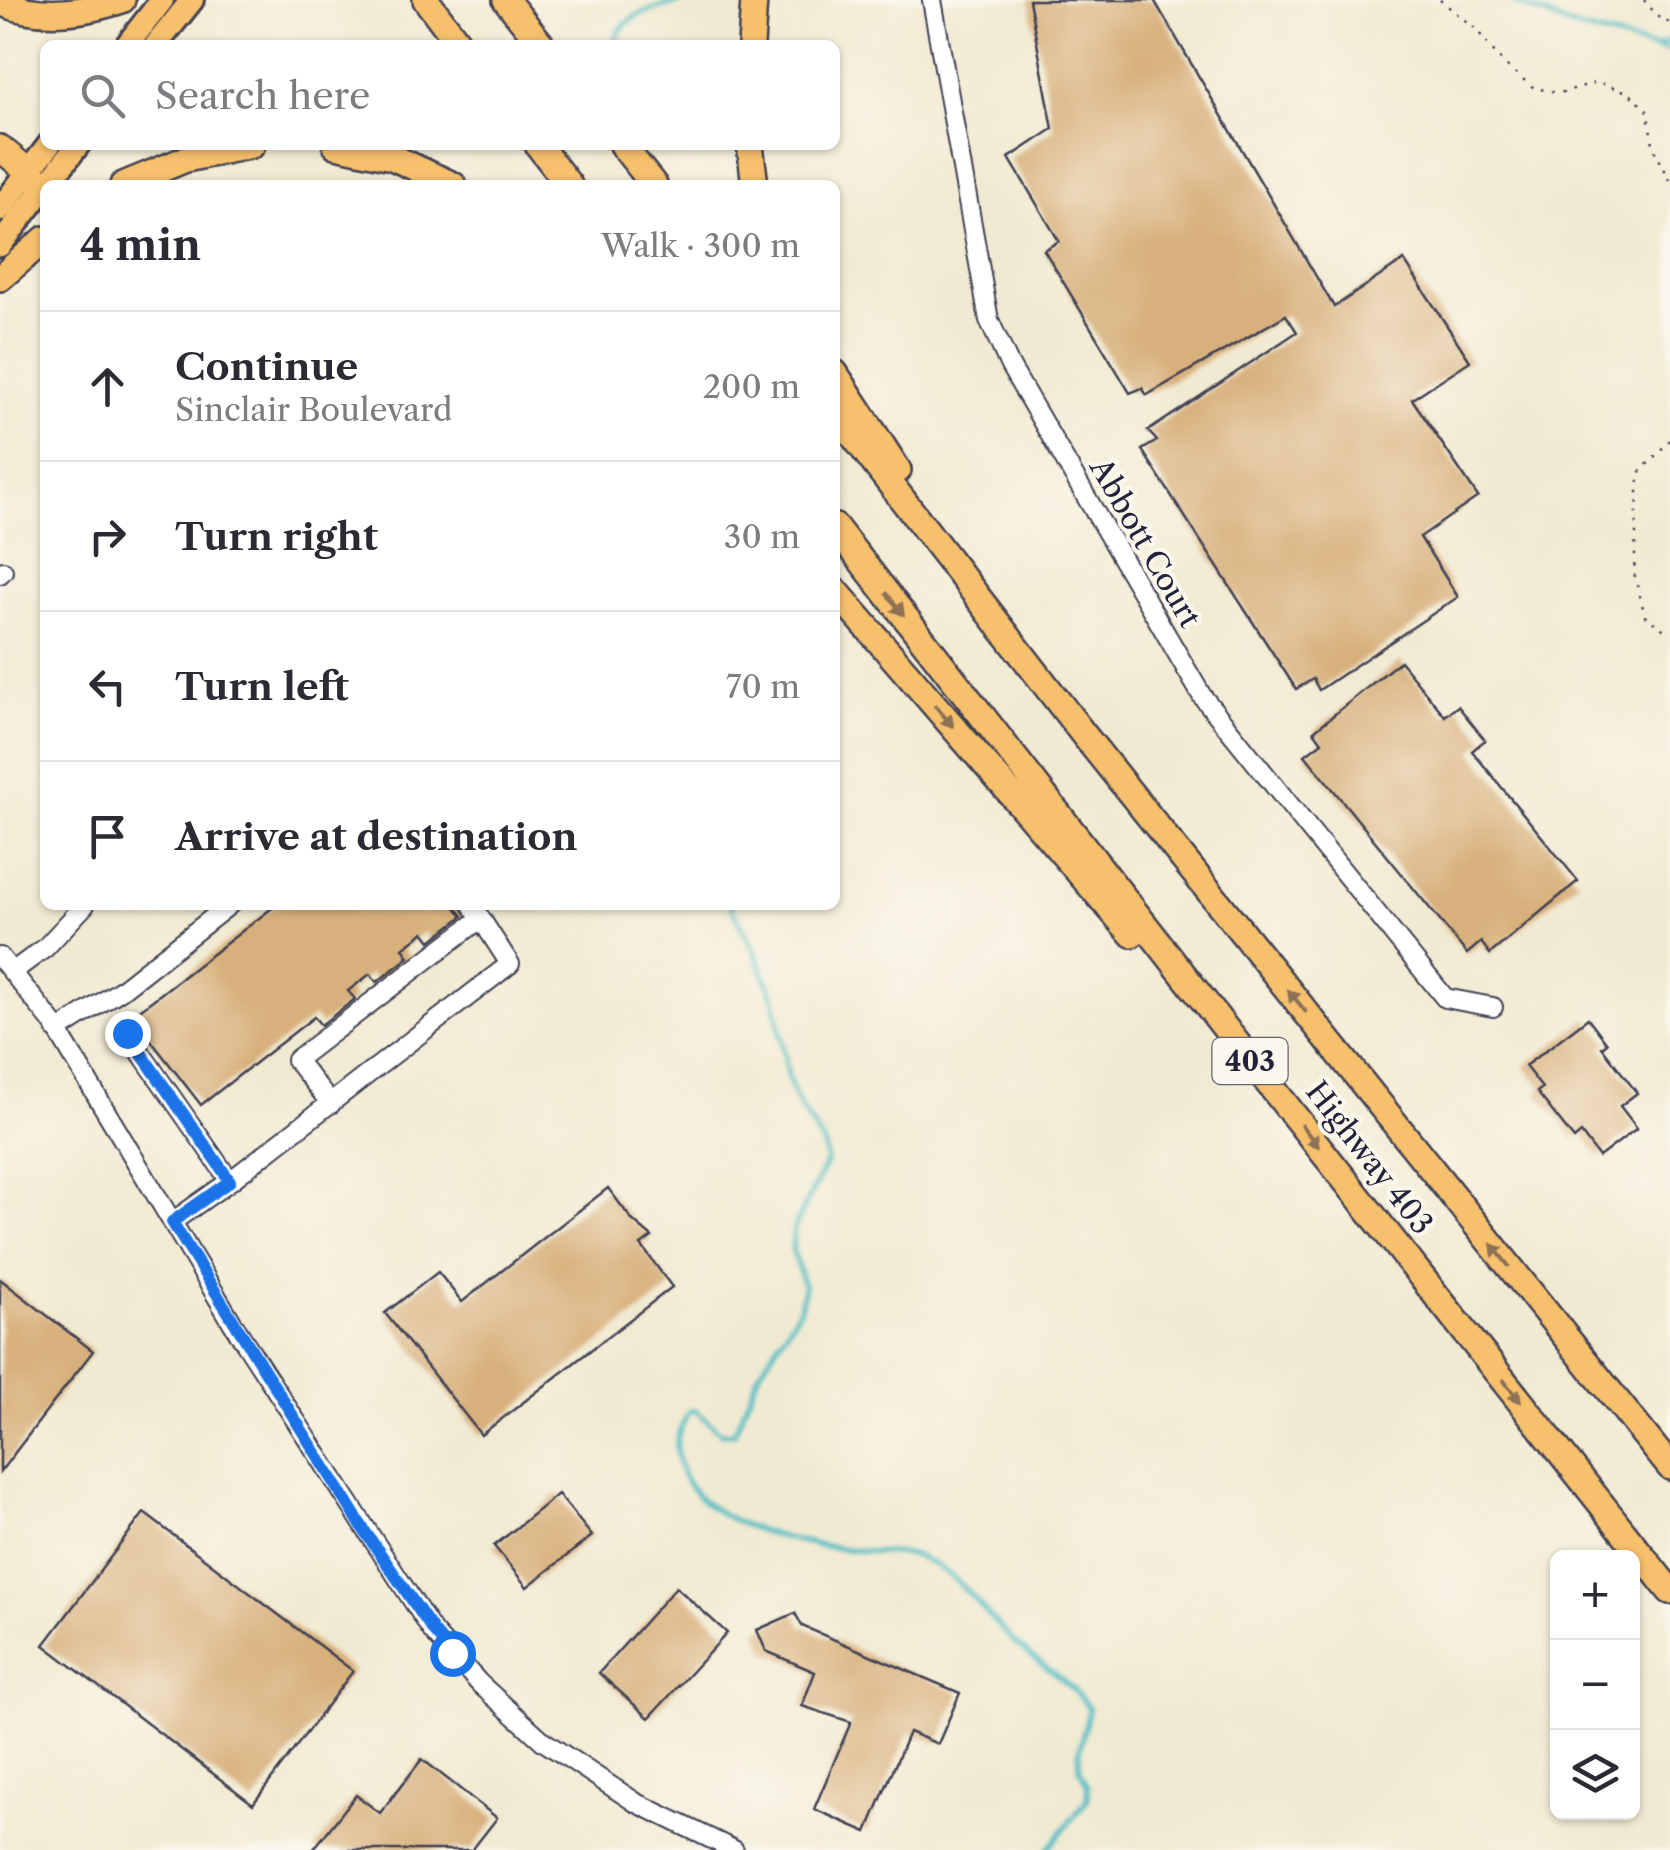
<!DOCTYPE html>
<html lang="en">
<head>
<meta charset="utf-8">
<style>
	body { margin:0; font-family:"Libre Caslon Text",serif; background:#f7f7f7; color:#2b2b33 }
	.controls { position:absolute; right:30px; bottom:30px; display:grid; overflow:hidden; border-radius:15px; box-shadow:0 2px 8px #0004 }
	.controls button { width:90px; height:90px; display:grid; place-items:center; padding:0; border:0; border-bottom:2px solid #e1e1e2; background:#fff; color:#2b2b33; font:50px sans-serif }
	.stop { position:absolute; width:30px; height:30px; margin:-22px; border:8px solid #1a73e8; border-radius:50%; background:#fff }
	.stop.end { background:#1a73e8; border-color:#fff; box-shadow:0 2px 10px #0008 }
	.list { margin:0; padding:0; list-style:none }
	h2 { display:flex; justify-content:space-between; align-items:center; height:130px; margin:0; padding:0 40px; font-size:42px }
	h2 small { font-size:32px; font-weight:400; color:#7c7c81 }
	.list li { display:grid; grid-template-columns:65px 1fr auto; gap:30px; align-items:center; box-sizing:border-box; height:150px; padding:0 40px; border-top:2px solid #e1e1e2 }
	.list b { display:block; font-size:38px; white-space:nowrap }
	.list p { margin:0; font-size:32px; white-space:nowrap; color:#7c7c81 }
	.list em { font-size:32px; font-style:normal; color:#7c7c81 }
	.icon { flex:none; width:55px; height:55px; fill:none; stroke:currentColor; stroke-width:2; stroke-linecap:round; stroke-linejoin:round }
	.map { position:relative; flex:none; width:1670px; height:1850px; overflow:hidden }
	.search { position:absolute; background:#fff; box-shadow:0 2px 8px #0004; left:40px; top:40px; width:800px; height:110px; display:flex; align-items:center; gap:25px; box-sizing:border-box; padding:0 35px; border-radius:15px; color:#7c7c81; font-size:38px }
	.panel { position:absolute; background:#fff; box-shadow:0 2px 8px #0004; left:40px; top:180px; width:800px; height:730px; border-radius:15px }
	.map>svg:first-child { display:block }
	.lines { fill:none; stroke-linecap:round; stroke-linejoin:round }
	.stream { stroke:#4ebdc4; stroke-width:5 }
	.building { fill:#d8b07b }
	.minor-casing { stroke:#414052; stroke-width:22 }
	.major-casing { stroke:#414052; stroke-width:28 }
	.highway-casing { stroke:#414052; stroke-width:30 }
	.path { stroke:#414052; stroke-width:2.5; stroke-dasharray:2.5 8; stroke-linecap:butt }
	.minor { stroke:#fff; stroke-width:18 }
	.major { stroke:#f7c06c; stroke-width:22 }
	.highway { stroke:#f7c06c; stroke-width:25 }
	.oneway { fill:#8c7154 }
	.route { stroke:#1a73e8; stroke-width:12 }
	.labels { text-anchor:middle; stroke-width:8; stroke-linejoin:round; paint-order:stroke }
	.shield { fill:#fbf7ec; stroke:#636270; stroke-width:2.5 }
	.shield-label { font-size:28px; font-weight:bold; fill:#22223b }
	.street-label { font-size:30px; fill:#22223b; stroke:#fbf7ec }
</style>
</head>
<body>
<div class="map">
<svg width="1670" height="1850" viewBox="0 0 1670 1850">
	<rect width="100%" height="100%" fill="#fbf7ec"/>
	<filter id="ink" filterUnits="userSpaceOnUse"><feTurbulence type="fractalNoise" baseFrequency=".01" numOctaves="2"/><feDisplacementMap in="SourceGraphic" scale="20" xChannelSelector="R" yChannelSelector="G"/><feConvolveMatrix kernelMatrix="1 2 1 2 8 2 1 2 1" color-interpolation-filters="sRGB"/></filter>
	<filter id="wash" filterUnits="userSpaceOnUse"><feTurbulence type="fractalNoise" baseFrequency=".0048" numOctaves="4" result="noise"/><feDisplacementMap in="SourceGraphic" scale="40" xChannelSelector="R" yChannelSelector="G"/><feGaussianBlur stdDeviation="2.25" result="paint"/><feColorMatrix in="noise" values="0 0 0 0 0 0 0 0 0 0 0 0 0 0 0 0 0 1.4 0 .05"/><feComposite in="paint" operator="in"/></filter>
	<g filter="url(#wash)">
		<rect width="100%" height="100%" fill="#f1ead2"/>
		<g class="lines">
			<!-- stream -->
			<path class="stream" d="M1509,0l66,28 95,23
				M613,45c10,-34 44,-36 74,-45
				M1655,47l15,-6
				M730,905l23,42 21,51 15,83 9,22 26,41 3,17 -33,67 -2,20 12,38 -4,22 -42,67 -24,58h-13l-26,-23 -5,1c-13,20 -17,34 -10,57 20,63 138,79 194,84 16,1 30,0 45,5 43,16 68,63 102,91 26,22 46,30 68,60l-10,44 1,18 8,16v13l-41,51"/>
		</g>
		<g id="blocks">
			<!-- building -->
			<path class="building" d="M1029,0h125l180,307 70,-47 66,101 -58,38 66,98 -58,40 38,60 -139,93 -6,-11 -17,10 -154,-239 15,-9 -9,-10 149,-99 -11,-17 -139,80 -5,-7 -12,5 -86,-143 15,-9 -50,-83 44,-29z
				M1400,661l45,55 13,-10 27,34 -13,11 106,130 -88,73 -9,-12 -14,12 -162,-199 17,-13 -8,-11z
				M276,905h178l9,11 -32,25 -7,-9 -21,16 6,9 -32,25 -7,-8 -22,17 7,8 -34,26 -7,-8 -113,88 -69,-89z
				M1588,1018l19,25 -5,4 35,46 -17,13 17,22 -38,29 -18,-24 -7,6 -37,-47 5,-4 -17,-22z
				M608,1188l24,32 20,17 -11,8 31,42 -191,148 -96,-122 53,-41 24,30z
				M0,1279l93,72 -93,121z
				M558,1494l34,42 -65,51 -33,-41z
				M144,1513l209,158 -100,133 -209,-159z
				M676,1587l51,46 -78,85 -50,-45z
				M795,1613l7,13 158,67 -22,51 -29,-12 -42,100 -53,-23 37,-87 -49,-16 13,-34 -49,-21 -9,-21z
				M422,1759l75,59 -25,32h-159l43,-55 24,18z"/>
		</g>
	</g>
	<g filter="url(#ink)">
		<use href="#blocks" fill-opacity="0" stroke="#414052" stroke-width="2.5"/>
		<g class="lines">
			<!-- minor casing -->
			<g class="minor-casing">
				<path id="minor" d="M932,0l57,320 21,46 192,330 243,302 48,9
					M0,574l3,-3
					M0,957l53,66 182,304 198,305 47,52 63,57 92,61 99,48
					M12,972l33,-24 40,-43
					M57,1031l64,-41 108,-85
					M127,1033l103,148
					M331,1104l-35,-44 184,-141
					M172,1222l58,-41 280,-217 -38,-59"/>
			</g>
			<!-- major casing -->
			<g class="major-casing">
				<path id="major" d="M127,45l35,-45
					M156,45l36,-45
					M47,185l31,-40
					M0,209l49,-64
					M0,245l45,-58"/>
			</g>
			<!-- highway casing -->
			<g class="highway-casing">
				<path id="highway" d="M426,0l34,45
					M506,0l36,45
					M0,2c39,17 83,11 122,-2
					M751,45l3,-45
					M336,145l56,12 61,28
					M538,145l31,40
					M622,145l32,40
					M750,145l5,40
					M0,148l45,37
					M123,185l63,-26 66,-14
					M0,278l45,-39
					M835,373l63,97
					M835,412l249,323 586,732
					M835,527l408,524 427,540
					M835,590l297,344"/>
			</g>
			<!-- path -->
			<path class="path" d="M1440,0l35,28 28,35 31,25 26,5 37,-11 31,10 19,19 7,38 16,31
				M1644,0l14,17 12,6
				M1670,440l-31,33 -5,100 11,43 25,18"/>
			<!-- minor -->
			<use href="#minor" class="minor"/>
			<!-- major -->
			<use href="#major" class="major"/>
			<!-- highway -->
			<use href="#highway" class="highway"/>
		</g>
		<!-- one-way arrows -->
		<defs><path id="oneway-solid" d="M-6-.8H1V-3.2L6.5 0L1 3.2V.8H-6Z" transform="scale(2.5)"/></defs>
		<g class="oneway">
			<use href="#oneway-solid" transform="translate(895 604) rotate(52)"/>
			<use href="#oneway-solid" transform="translate(944 716) rotate(49)"/>
			<use href="#oneway-solid" transform="translate(1297 1001) rotate(-129)"/>
			<use href="#oneway-solid" transform="translate(1310 1136) rotate(52)"/>
			<use href="#oneway-solid" transform="translate(1500 1255) rotate(-129)"/>
			<use href="#oneway-solid" transform="translate(1512 1391) rotate(52)"/>
		</g>
	</g>
	<g class="lines" filter="url(#ink)">
		<!-- route -->
		<path class="route" d="M127,1033l103,148 -58,41 194,311 68,99 18,21"/>
	</g>
	<g class="labels">
		<!-- shield labels -->
		<rect class="shield" x="1212.5" y="1038" width="75" height="46" rx="8"/>
		<g class="shield-label">
			<text x="1250" y="1071">403</text>
		</g>
		<!-- street labels -->
		<g class="street-label">
			<text transform="translate(1145 543) rotate(60)" y="10">Abbott Court</text>
			<text transform="translate(1369 1158) rotate(52)" y="10">Highway 403</text>
		</g>
	</g>
</svg>
<div class="controls">
<button>+</button>
<button>−</button>
<button><svg class="icon" aria-label="layers" viewBox="0 0 24 24"><path d="M12 4l9 5-9 5-9-5zM3 14l9 5 9-5"/></svg></button>
</div>
<div class="stop" style="left:452px;top:1653px"></div>
<div class="stop end" style="left:127px;top:1033px"></div>
<div class="search"><svg class="icon" aria-label="search" viewBox="0 0 24 24"><circle cx="10" cy="10" r="6"/><path d="M15 15l6 6"/></svg>Search here</div>
<section class="panel">
<h2>4 min<small>Walk · 300 m</small></h2>
<ul class="list">
<li><svg class="icon" aria-label="ahead" viewBox="0 0 24 24"><path d="M12 20V5M6 11l6-6 6 6"/></svg><div><b>Continue</b><p>Sinclair Boulevard</p></div><em>200 m</em></li>
<li><svg class="icon" aria-label="right" viewBox="0 0 24 24"><path d="M7 20v-9h11M14 6l5 5-5 5"/></svg><div><b>Turn right</b></div><em>30 m</em></li>
<li><svg class="icon" aria-label="left" viewBox="0 0 24 24"><path d="M17 20v-9H6M10 6l-5 5 5 5"/></svg><div><b>Turn left</b></div><em>70 m</em></li>
<li><svg class="icon" aria-label="arrive" viewBox="0 0 24 24"><path d="M6 21V4h12l-3 4 3 4H6"/></svg><div><b>Arrive at destination</b></div></li>
</ul>
</section>
</div>
</body>
</html>
